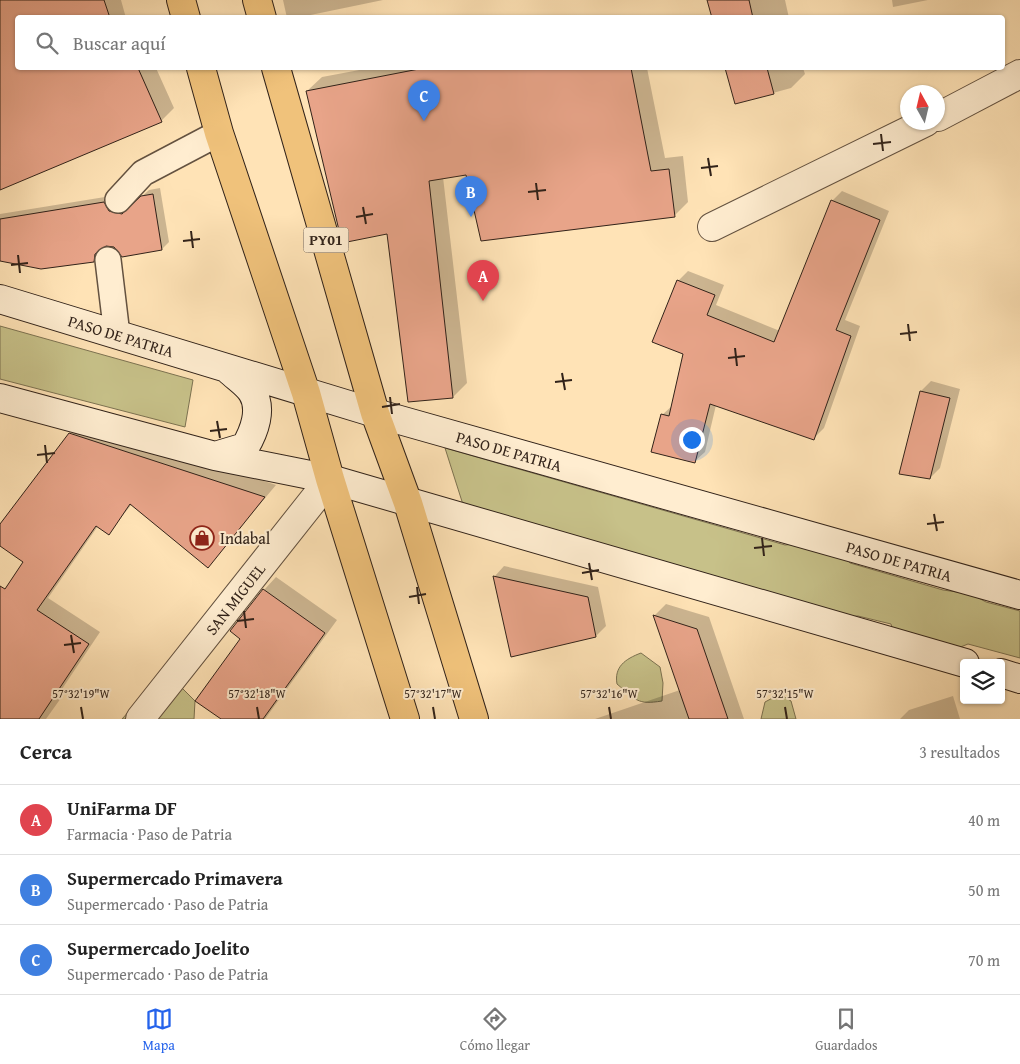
<!DOCTYPE html>
<html lang="es">
<head>
<meta charset="utf-8">
<style>
	body { margin:0; font-family:"Gentium Book Plus",serif; background:#f2f2f2; color:#222 }
	.controls { position:absolute; right:15px; bottom:15px; display:grid; overflow:hidden; border-radius:5px; box-shadow:0 1px 4px #0004 }
	.controls button { width:45px; height:45px; display:grid; place-items:center; padding:0; border:0; border-bottom:1px solid #e0e0e0; background:#fff; color:#222; font:25px sans-serif }
	.compass { position:absolute; left:900px; top:85px; width:45px; height:45px; border-radius:50%; background:#fff; box-shadow:0 1px 4px #0004; rotate:352deg }
	.you { position:absolute; left:691px; top:439px; width:18px; height:18px; margin:-12px; border:4px solid #fff; border-radius:50%; background:#1a73e8; box-shadow:0 0 0 8px #1a73e833 }
	.badge { display:grid; place-items:center; width:32px; height:32px; border-radius:50%; background:#2563eb; color:#fff; font-size:16px; font-weight:700 }
	.pin { position:absolute; translate:-50% -41px; filter:drop-shadow(0 1px 2px #0008) }
	.pin::after { content:''; position:absolute; top:26px; width:18px; height:15px; background:inherit; clip-path:polygon(0 0,100% 0,50% 100%) }
	.list { margin:0; padding:0; list-style:none }
	h2 { display:flex; justify-content:space-between; align-items:center; height:65px; margin:0; padding:0 20px; font-size:21px }
	h2 small { font-size:16px; font-weight:400; color:#767676 }
	.list li { display:grid; grid-template-columns:32px 1fr auto; gap:15px; align-items:center; box-sizing:border-box; height:70px; padding:0 20px; border-top:1px solid #e0e0e0 }
	.list b { display:block; font-size:19px; white-space:nowrap }
	.list p { margin:0; font-size:16px; white-space:nowrap; color:#767676 }
	.list em { font-size:16px; font-style:normal; color:#767676 }
	.icon { flex:none; width:28px; height:28px; fill:none; stroke:currentColor; stroke-width:2; stroke-linecap:round; stroke-linejoin:round }
	.map { position:relative; flex:none; width:1020px; height:719px; overflow:hidden }
	.search { position:absolute; background:#fff; box-shadow:0 1px 4px #0004; left:15px; right:15px; top:15px; height:55px; display:flex; align-items:center; gap:12px; box-sizing:border-box; padding:0 18px; border-radius:5px; color:#767676; font-size:19px }
	.sheet { height:275px; background:#fff }
	nav { display:flex; justify-content:space-around; align-items:center; box-sizing:border-box; height:70px; border-top:1px solid #e0e0e0; background:#fff; font-size:14px; color:#767676 }
	nav a { display:grid; justify-items:center; gap:2px }
	nav .on { color:#2563eb }
	.map>svg:first-child { display:block }
	.green { fill:#c7c189; stroke:#7c7251 }
	.shadow { fill:#0003 }
	.building { fill:#e8a489; stroke:#312219 }
	.lines { fill:none; stroke-linecap:round; stroke-linejoin:round }
	.lane-casing { stroke:#645240; stroke-width:28 }
	.street-casing { stroke:#645240; stroke-width:30 }
	.secondary-casing { stroke:#312219; stroke-width:30 }
	.highway-casing { stroke:#312219; stroke-width:30 }
	.lane { stroke:#ffedd0; stroke-width:25 }
	.street { stroke:#ffedd0; stroke-width:28 }
	.secondary { stroke:#ffedd0; stroke-width:28 }
	.highway { stroke:#f0c27b; stroke-width:28 }
	.ticks { fill:none; stroke:#312219; stroke-width:2 }
	.labels { text-anchor:middle; stroke-width:4; stroke-linejoin:round; paint-order:stroke }
	.shield { fill:#ffedd0; stroke:#6f5f50; stroke-width:1 }
	.shield-label { font-size:15px; font-weight:bold; fill:#312219 }
	.street-label { font-size:16px; fill:#312219; stroke:#ffedd0 }
	.poi-label { font-size:16px; fill:#312219; stroke:#ffedd0; text-anchor:start }
	.ticks-label { font-size:12px; text-anchor:middle; fill:#312219; stroke:#ffedd0; stroke-width:4; stroke-linejoin:round; paint-order:stroke }
</style>
</head>
<body>
<div class="map">
<svg width="1020" height="719" viewBox="0 0 1020 719">
	<rect width="100%" height="100%" fill="#ffe3b6"/>
	<filter id="stains"><feTurbulence type="fractalNoise" baseFrequency=".004" numOctaves="4"/><feColorMatrix values="0 0 0 0 .2 0 0 0 0 .09 0 0 0 0 .02 0 0 0 .5 -.17"/></filter>
	<radialGradient id="worn" r=".72"><stop offset=".6" stop-color="#630" stop-opacity="0"/><stop offset="1" stop-color="#630" stop-opacity=".3"/></radialGradient>
	<!-- green -->
	<path class="green" d="M0,326l193,54 -8,47 -185,-48z
		M445,448l340,97 10,-1 51,15 4,4 93,27 28,4 15,8 34,9v47l-52,-14 -10,4 -65,-17 -2,-7 -33,-8 -25,2 -367,-104z
		M641,653l19,14 3,16 -1,18c-25,4 -26,-1 -45,-17 -3,-17 8,-25 24,-31z
		M171,677l24,24 -1,18h-72l20,-22z
		M780,694l11,7 5,18h-35l4,-17z"/>
	<!-- shadow -->
	<path class="shadow" d="M0,0h121l5,18h-108v50h138l18,40 -13,13 -161,68z
		M283,0h100l-87,18h-9z
		M708,0h77l4,18h-76z
		M892,0h36l-35,7z
		M637,15v3h-12z
		M370,68h277l18,90 18,-2 5,46 -14,14 -207,-43 -24,4 24,206 -14,14 -65,-164 -81,-142 15,-14z
		M726,68h77l2,6 -14,14 -55,15z
		M160,188l9,54 -7,7 -57,-4 -12,16 -93,-2v-45l111,-18 5,8 14,3 19,-17z
		M842,191l47,20 -44,109 15,6 -36,102 -10,10 -98,-33 -11,47 -10,9 -33,-46 11,-10 12,-52 -7,-72 10,-10 36,14 -8,20 64,26 52,-130z
		M931,381l29,8 -20,79 -10,10 -9,-87z
		M82,422l194,63 -68,81 -76,-62 -24,29 -10,-7 -50,72 52,34 -42,63 3,3 -15,21h-46v-120l24,-37 -24,-17v-19l32,-44z
		M504,566l94,21 8,39 -10,10 -84,19 -17,-79z
		M276,577l61,43 -72,99h-42l19,-80 22,-49z
		M666,604l43,13 35,102h-149l85,-29 -26,-74z
		M953,696l7,23h-60l9,-9z"/>
	<!-- building -->
	<path class="building" d="M0,0h104l6,18h-92v50h120l24,54 -162,68z
		M707,0h42l4,18h-41z
		M424,68h207l20,103 18,-2 6,48 -194,24 -15,-66 -37,6 24,217 -45,4 -21,-168 -45,9 -36,-152z
		M725,68h42l7,26 -39,10z
		M153,194l9,56 -40,7 -8,-10 -8,-1 -11,8 -1,8 -53,7 -41,-8v-42l104,-17 5,9 13,3 19,-18z
		M831,200l49,20 -44,110 15,6 -37,104 -104,-36 -15,59 -44,-11 10,-38 8,2 14,-62 -31,-12 25,-62 38,15 -8,20 67,27z
		M920,391l30,7 -20,81 -31,-5z
		M69,433l196,64 -57,71 -78,-64 -21,31 -13,-9 -59,84 52,34 -50,75h-39v-133l5,3 18,-27 -23,-16v-22z
		M493,576l95,21 8,40 -85,20z
		M263,589l62,44 -62,86h-42l-26,-18 45,-62 -10,-8z
		M653,615l44,14 31,90h-39z"/>
	<g class="lines">
		<!-- lane casing -->
		<g class="lane-casing">
			<path id="lane" d="M118,200l25,-27 76,-40
				M108,260l9,75"/>
		</g>
		<!-- street casing -->
		<g class="street-casing">
			<path id="street" d="M938,117l82,-43
				M712,227l214,-105
				M140,719l190,-240"/>
		</g>
		<!-- secondary casing -->
		<g class="secondary-casing">
			<path id="secondary" d="M0,299l375,114 645,182
				M0,398l215,58 115,23 635,184
				M215,456l30,-9c9,-15 18,-38 7,-55 -5,-8 -16,-15 -23,-22
				M1001,673l19,6"/>
		</g>
		<!-- highway casing -->
		<g class="highway-casing">
			<path id="highway" d="M181,0l5,18
				M257,0l5,18
				M201,68l18,65 87,260 24,86 75,240
				M276,68l99,345 33,90 66,216"/>
		</g>
		<!-- lane -->
		<use href="#lane" class="lane"/>
		<!-- street -->
		<use href="#street" class="street"/>
		<!-- secondary -->
		<use href="#secondary" class="secondary"/>
		<!-- highway -->
		<use href="#highway" class="highway"/>
	</g>
	<!-- ticks -->
	<path class="ticks" d="M881,134l2,17M873,144l18,-2M708,158l3,18M701,168l17,-2M536,183l2,17M528,192l18,-2M363,207l3,17M356,217l17,-3M191,231l2,17M183,241l17,-2M18,255l2,18M11,265l17,-2M908,324l2,17M900,334l17,-2M735,348l2,18M728,358l17,-2M562,373l3,17M555,382l17,-2M390,397l2,17M382,407l18,-3M217,421l3,17M210,431l17,-2M45,445l2,18M37,455l18,-2M934,514l3,17M927,524l17,-2M762,538l2,18M754,548l18,-2M589,563l3,17M582,573l17,-3M417,587l2,17M409,597l17,-3M244,611l2,17M237,621l17,-2M71,635l3,18M64,645l17,-2M81,707l2,12M257,707l2,12M433,707l2,12M609,707l2,12M785,707l2,12"/>
	<!-- icons -->
	<defs>
		<g id="shop-ring" transform="scale(1.25)"><circle r="9.5" fill="#ffedd0" stroke="#8f2418" stroke-width="1.5"/><path d="M-5-2.5h2.3a2.7 3.5 0 0 1 5.4 0H5L5.5 6h-11ZM-1.5-2.5h3a1.5 2.3 0 0 0-3 0Z" fill="#8f2418"/></g>
	</defs>
	<g fill-rule="evenodd">
		<use href="#shop-ring" x="202" y="538"/>
	</g>
	<g class="labels">
		<!-- shield labels -->
		<rect class="shield" x="303.5" y="227.5" width="45" height="25" rx="4"/>
		<g class="shield-label">
			<text x="326" y="245">PY01</text>
		</g>
		<!-- street labels -->
		<g class="street-label">
			<text transform="translate(121 336) rotate(17)" y="6">PASO DE PATRIA</text>
			<text transform="translate(509 451) rotate(16)" y="6">PASO DE PATRIA</text>
			<text transform="translate(899 561) rotate(16)" y="6">PASO DE PATRIA</text>
			<text transform="translate(235 599) rotate(-52)" y="6">SAN MIGUEL</text>
		</g>
		<!-- poi labels -->
		<g class="poi-label">
			<text x="220" y="544">Indabal</text>
		</g>
	</g>
	<g class="ticks-label">
		<text x="81" y="698">57°32'19"W</text>
		<text x="257" y="698">57°32'18"W</text>
		<text x="433" y="698">57°32'17"W</text>
		<text x="609" y="698">57°32'16"W</text>
		<text x="785" y="698">57°32'15"W</text>
	</g>
	<rect width="100%" height="100%" filter="url(#stains)"/>
	<rect width="100%" height="100%" fill="url(#worn)"/>
</svg>
<div class="controls">
<button><svg class="icon" aria-label="layers" viewBox="0 0 24 24"><path d="M12 4l9 5-9 5-9-5zM3 14l9 5 9-5"/></svg></button>
</div>
<svg class="compass" viewBox="-18 -18 36 36"><path d="M0-13l5 13h-10z" fill="#e53935"/><path d="M0 13l5-13h-10z" fill="#767676"/></svg>
<div class="you"></div>
<div class="pin badge" style="left:483px;top:301px;background:#e0444e">A</div>
<div class="pin badge" style="left:471px;top:217px;background:#3f7fe0">B</div>
<div class="pin badge" style="left:424px;top:121px;background:#3f7fe0">C</div>
<div class="search"><svg class="icon" aria-label="search" viewBox="0 0 24 24"><circle cx="10" cy="10" r="6"/><path d="M15 15l6 6"/></svg>Buscar aquí</div>
</div>
<section class="sheet">
<h2>Cerca<small>3 resultados</small></h2>
<ul class="list">
<li><span class="badge" style="background:#e0444e">A</span><div><b>UniFarma DF</b><p>Farmacia · Paso de Patria</p></div><em>40 m</em></li>
<li><span class="badge" style="background:#3f7fe0">B</span><div><b>Supermercado Primavera</b><p>Supermercado · Paso de Patria</p></div><em>50 m</em></li>
<li><span class="badge" style="background:#3f7fe0">C</span><div><b>Supermercado Joelito</b><p>Supermercado · Paso de Patria</p></div><em>70 m</em></li>
</ul>
</section>
<nav>
<a class="on"><svg class="icon" aria-label="map" viewBox="0 0 24 24"><path d="M3 6l6-2 6 2 6-2v14l-6 2-6-2-6 2zM9 4v14M15 6v14"/></svg>Mapa</a>
<a><svg class="icon" aria-label="directions" viewBox="0 0 24 24"><path d="M12 3l9 9-9 9-9-9zM9 14v-3h6M13 9l2 2-2 2"/></svg>Cómo llegar</a>
<a><svg class="icon" aria-label="saved" viewBox="0 0 24 24"><path d="M7 4h10v16l-5-4-5 4z"/></svg>Guardados</a>
</nav>
</body>
</html>
